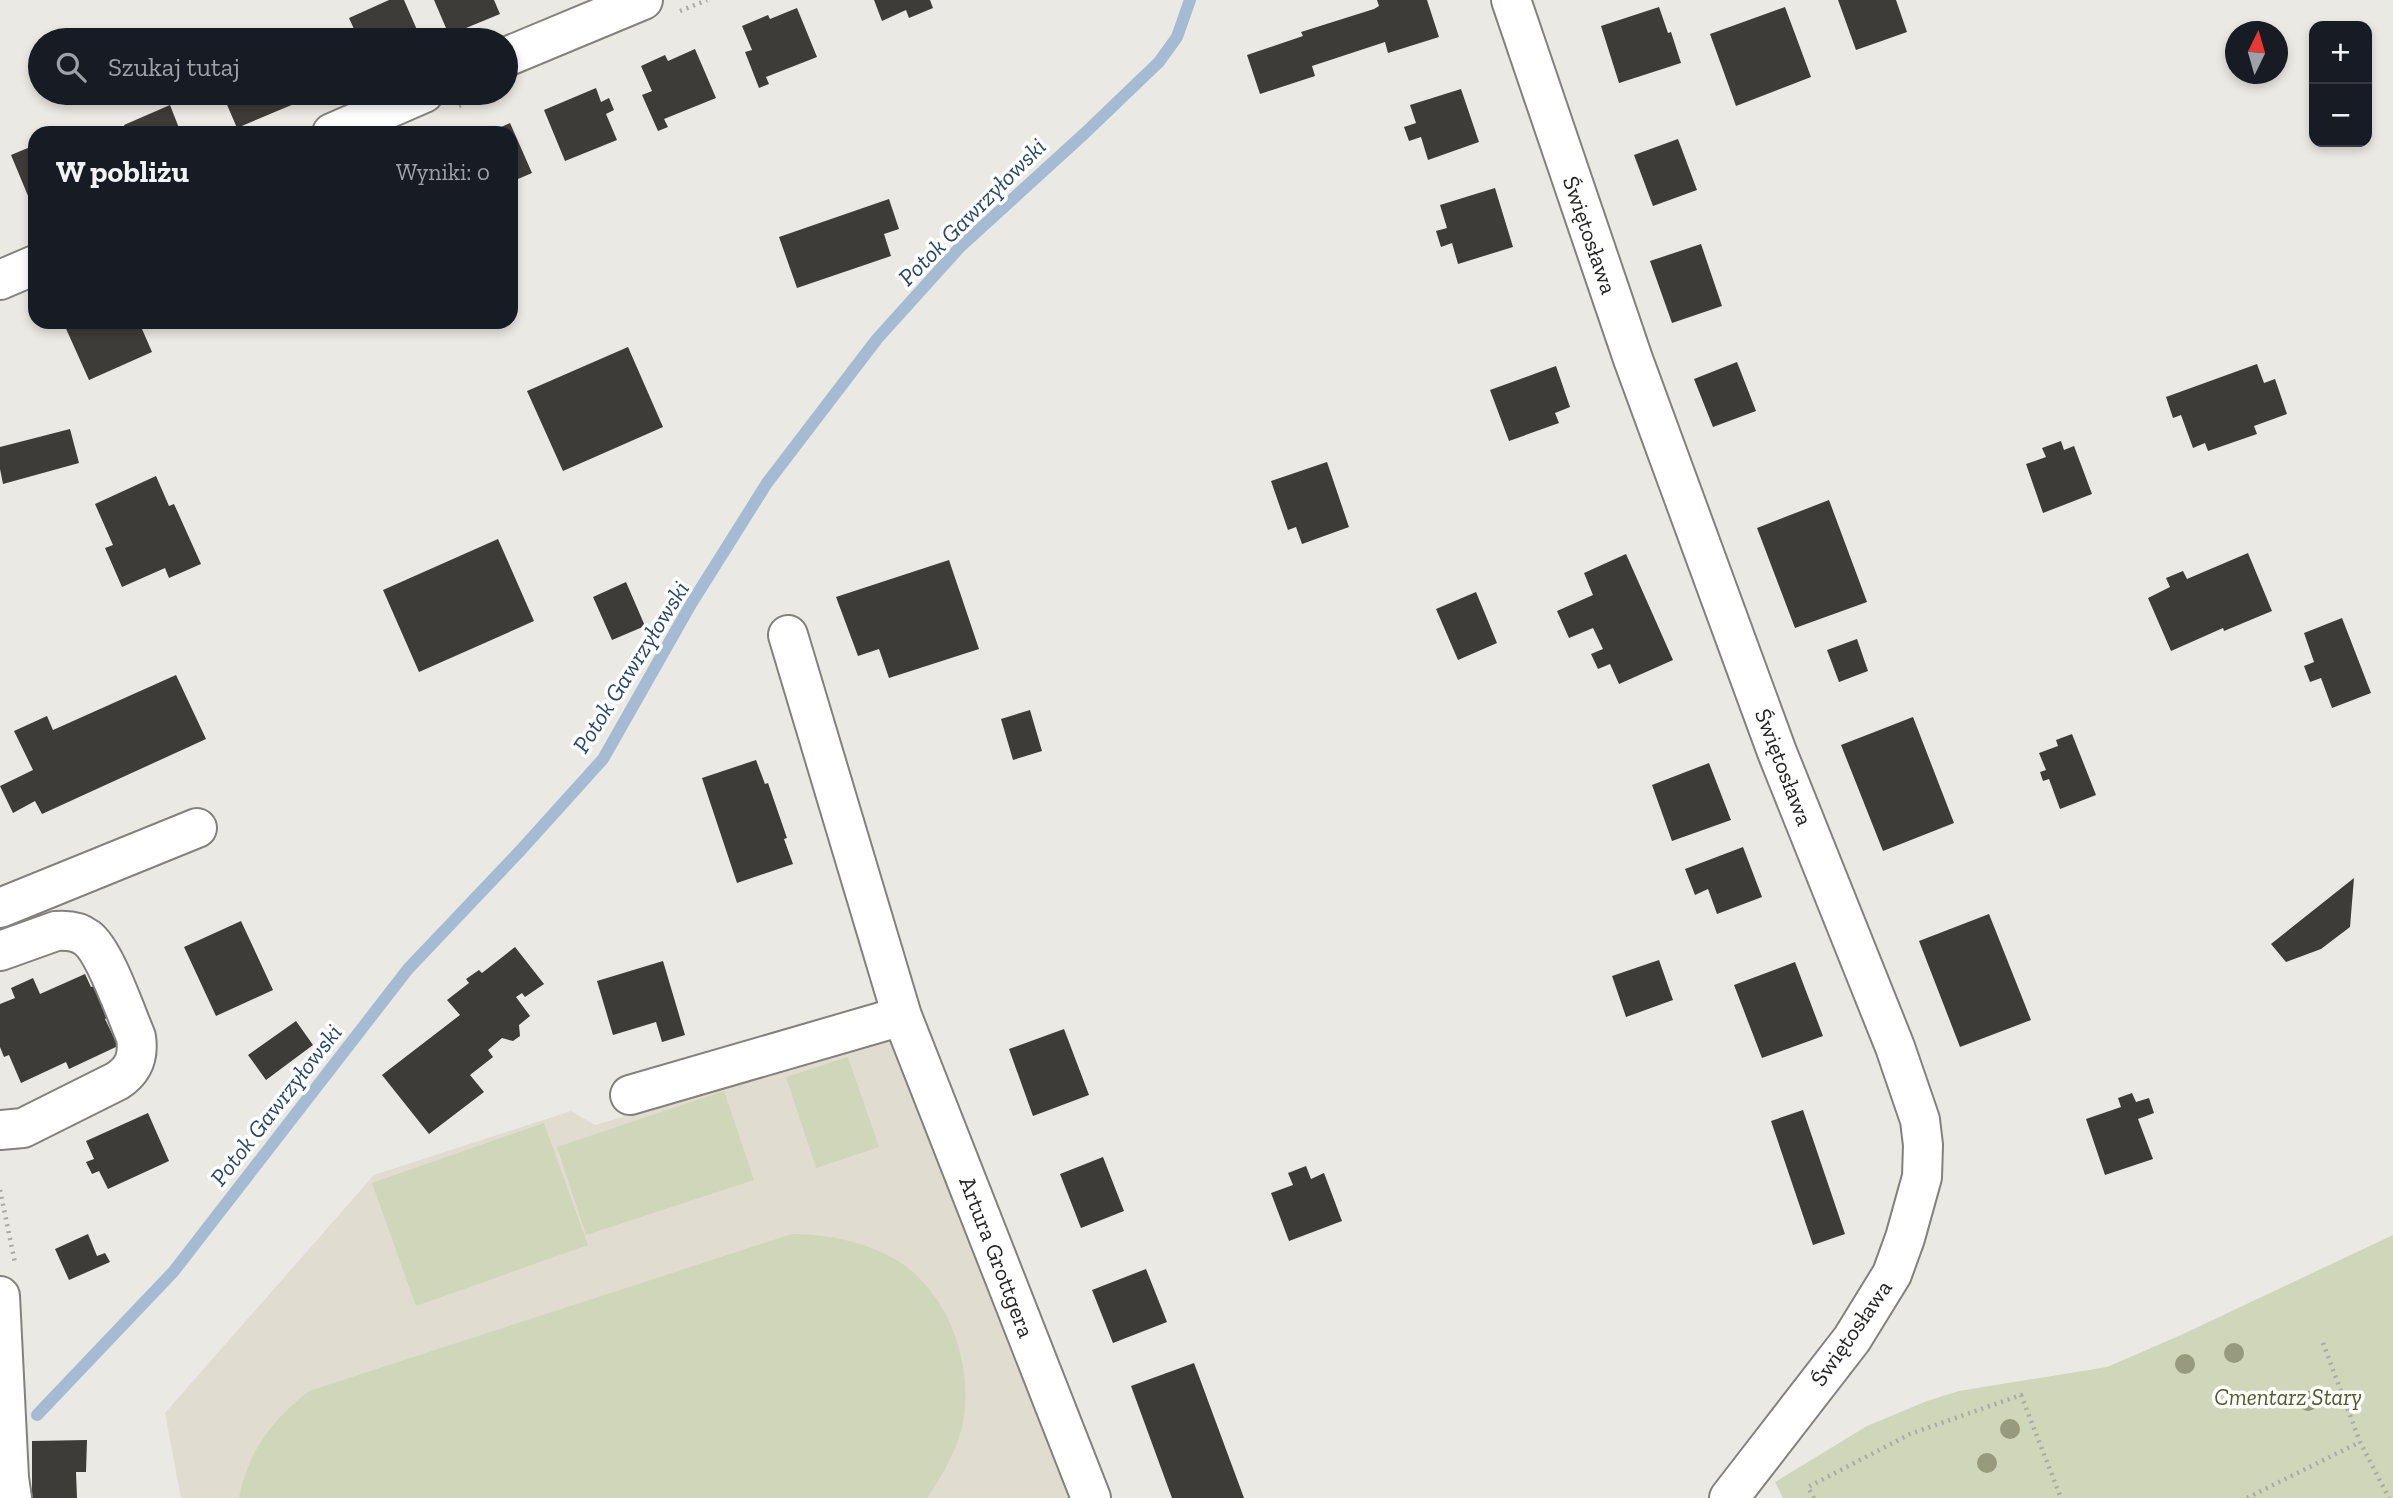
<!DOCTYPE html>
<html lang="pl">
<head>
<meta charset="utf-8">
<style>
	body { margin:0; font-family:"Zilla Slab",serif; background:#20242c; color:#f1f3f6 }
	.controls { position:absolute; right:21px; top:21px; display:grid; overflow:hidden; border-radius:14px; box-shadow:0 4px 10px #0003 }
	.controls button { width:63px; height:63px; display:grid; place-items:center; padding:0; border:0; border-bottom:2px solid #363941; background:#171b24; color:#f1f3f6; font:35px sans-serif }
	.compass { position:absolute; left:2225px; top:21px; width:63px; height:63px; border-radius:50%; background:#171b24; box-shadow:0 4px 10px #0003; rotate:5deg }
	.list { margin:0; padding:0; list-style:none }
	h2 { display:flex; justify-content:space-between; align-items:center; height:91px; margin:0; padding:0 28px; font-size:30px }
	h2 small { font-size:23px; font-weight:400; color:#9ea1a6 }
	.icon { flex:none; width:38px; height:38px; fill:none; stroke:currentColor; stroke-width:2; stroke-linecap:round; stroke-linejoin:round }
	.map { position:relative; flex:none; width:2393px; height:1498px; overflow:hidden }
	.search { position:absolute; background:#171b24; box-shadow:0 4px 10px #0003; left:28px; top:28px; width:490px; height:77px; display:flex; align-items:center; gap:18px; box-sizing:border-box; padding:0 24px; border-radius:38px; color:#9ea1a6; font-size:26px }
	.panel { position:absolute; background:#171b24; box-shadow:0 4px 10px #0003; left:28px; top:126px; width:490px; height:203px; border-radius:21px }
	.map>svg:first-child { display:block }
	.built { fill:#e0dcd0 }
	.green { fill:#d0d6b9 }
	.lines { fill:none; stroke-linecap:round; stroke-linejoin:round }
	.stream { stroke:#a5bbd3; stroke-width:12 }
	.building { fill:#3e3c38 }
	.minor-casing { stroke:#82817c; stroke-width:42 }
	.path { stroke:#abaaa6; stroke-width:4.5; stroke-dasharray:2 5; stroke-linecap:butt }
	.minor { stroke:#fff; stroke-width:38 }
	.tree { fill:#979a7d }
	.labels { text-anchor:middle; stroke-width:7; stroke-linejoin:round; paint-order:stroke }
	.street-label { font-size:23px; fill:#242422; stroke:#fff }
	.park-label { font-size:23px; font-style:italic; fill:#525a29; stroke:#fff }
	.water-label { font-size:24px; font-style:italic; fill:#27476b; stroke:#fff }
</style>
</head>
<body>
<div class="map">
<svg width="2393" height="1498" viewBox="0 0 2393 1498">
	<rect width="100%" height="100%" fill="#ebe9e4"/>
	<!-- built -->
	<path class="built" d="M885,1040l23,11 173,447h-900l-16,-85 209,-238 197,-64 24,14z"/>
	<!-- green -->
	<path class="green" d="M848,1057l31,90 -63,21 -30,-91z
		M724,1091l30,89 -168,55 -29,-88z
		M544,1123l44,122 -172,61 -44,-123z
		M792,1234c37,0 81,9 112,31 47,34 69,101 59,157 -5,27 -21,54 -36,76h-688c9,-47 33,-78 70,-107z
		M2393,1235v263h-610l-8,-16 92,-56 60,-25 32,-10 148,-24 74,-32z"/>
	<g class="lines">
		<!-- stream -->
		<path class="stream" d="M37,1415l137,-144 234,-302 112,-118 83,-92 88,-155 76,-121 110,-144 83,-92 125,-114 74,-71 18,-25 13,-37"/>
	</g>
	<!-- building -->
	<path class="building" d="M389,0h15l17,39 -62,1 -10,-22z
		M434,0h60l6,14 -51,21z
		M874,0h56l3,8 -24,10 -3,-8 -24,11z
		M1377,0h50l12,37 -51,16 -3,-11 -73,24 3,10 -55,18 -13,-39 56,-19 -2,-4 73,-23 5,-3z
		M1838,0h58l11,32 -51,18z
		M1659,7l9,26 3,-1 10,31 -62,20 -18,-57z
		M1785,7l26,70 -75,29 -26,-72z
		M797,8l20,49 -51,20 3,7 -10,4 -14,-36 7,-2 -10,-24 26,-11 2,4z
		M695,49l21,49 -52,21 4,8 -10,4 -16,-36 10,-4 -11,-25 24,-11 3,6z
		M596,88l5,14 8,-4 5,12 -8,4 11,26 -52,21 -21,-51z
		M1461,89l18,53 -51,18 -7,-23 -12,4 -5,-14 12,-4 -6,-18z
		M222,93h98l-83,35z
		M170,105l11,28h-54l-3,-8z
		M510,123l22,50 -21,9v-49h-23z
		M1678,139l19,51 -44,16 -19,-51z
		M35,145v56l-4,2 -20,-48z
		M1495,188l18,59 -55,17 -6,-21 -11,4 -5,-16 11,-3 -7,-23z
		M889,199l10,30 -15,5 7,22 -94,32 -18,-51z
		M1701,244l21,62 -50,17 -22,-62z
		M63,322h76l13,30 -63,28z
		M628,347l35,80 -100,44 -36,-80z
		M1737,362l19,49 -43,16 -19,-48z
		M2257,364l7,19 11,-4 12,35 -33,12 3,8 -49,17 -3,-8 -12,5 -12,-33 -8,3 -7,-21z
		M1556,366l14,41 -15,6 4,10 -50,18 -19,-51z
		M70,429l9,34 -76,21 -3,-15v-22z
		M2061,441l3,9 10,-4 18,48 -49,19 -17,-49 20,-7 -4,-9z
		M1327,462l22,65 -47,17 -6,-17 -8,3 -17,-49z
		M156,476l13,30 5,-2 27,60 -32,14 -4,-10 -43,19 -17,-39 8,-3 -18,-41z
		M1829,500l38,102 -72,26 -38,-100z
		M498,539l36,82 -115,51 -36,-82z
		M2248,553l24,58 -48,20 -1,-3 -52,23 -23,-53 22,-11 -4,-9 17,-7 4,8z
		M1626,554l47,106 -54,24 -9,-20 -12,5 -7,-15 12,-5 -10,-21 -24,10 -12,-27 36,-16 -9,-22z
		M949,560l30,89 -90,29 -10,-29 -21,7 -22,-59z
		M626,582l19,44 -33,14 -19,-43z
		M1476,592l21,51 -39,17 -22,-51z
		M2342,618l29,75 -39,15 -11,-30 -11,4 -6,-16 10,-4 -10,-29z
		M1857,639l11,32 -29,11 -12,-32z
		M176,675l30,64 -164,75 -7,-13 -22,12 -13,-27 33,-16 -19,-39 33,-15 6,14z
		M1030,710l12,41 -29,9 -12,-41z
		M1913,717l41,106 -71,28 -42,-106z
		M2072,734l24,61 -36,14 -11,-30 -6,2 -3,-9 6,-2 -7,-17 19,-7 -2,-6z
		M756,760l9,24 3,-1 19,55 -3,1 9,25 -56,19 -35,-105z
		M1709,763l22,57 -59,21 -20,-56z
		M1743,847l19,50 -45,17 -9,-25 -13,6 -10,-26z
		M2354,878l-4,49 -29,22 -35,13 -15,-18z
		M1989,914l42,106 -71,27 -41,-106z
		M241,921l32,69 -57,26 -32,-69z
		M515,947l29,37 -19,13 -3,-4 -6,4 14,19 -11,9 1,11 -7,5 -11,-3 -14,12 5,7 -23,18 14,17 -55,42 -47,-59 78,-60 -13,-15 22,-17 -3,-4 13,-9 3,3z
		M1659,960l14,40 -47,17 -14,-41z
		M663,961l22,74 -23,7 -6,-20 -43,13 -16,-54z
		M1795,962l28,74 -61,22 -28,-73z
		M85,974l6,13 4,-1 15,30 -5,3 13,27 -49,23 -3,-7 -45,21 -12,-28 -5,2 -4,-10v-43l15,-6 -4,-10 22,-10 7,16z
		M296,1021l17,24 -47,35 -18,-25z
		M1064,1029l25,66 -56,21 -24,-67z
		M2132,1093l4,9 13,-4 5,15 -16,6 15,40 -48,16 -19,-56 35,-12 -3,-9z
		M1803,1110l42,124 -32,11 -42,-124z
		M148,1113l21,48 -61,28 -9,-18 -7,3 -6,-12 8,-3 -8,-18z
		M1103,1157l21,54 -43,17 -21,-54z
		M1306,1166l5,13 13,-6 18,48 -53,20 -18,-48 22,-8 -5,-12z
		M88,1234l9,22 8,-3 5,9 -41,18 -14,-31z
		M1146,1269l21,53 -54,21 -21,-53z
		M1194,1363l50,135h-72l-41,-112z
		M87,1440l-1,32h-10l1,26h-45v-57z"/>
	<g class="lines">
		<!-- minor casing -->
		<g class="minor-casing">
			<path id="minor" d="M1511,0l122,359 144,393 118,295 25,73 3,25 -1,32 -17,61 -13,36 -40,65 -123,159
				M506,57l137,-57
				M332,133l92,-40
				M0,280l35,-15
				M788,635l114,381
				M0,908l197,-80
				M0,951l56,-20c11,-1 22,0 31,7 18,13 39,76 49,99 3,20 -2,33 -19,44l-94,47 -23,2
				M630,1095l272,-79 189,482
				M0,1296l9,182 3,20"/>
		</g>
		<!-- path -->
		<path class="path" d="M680,11l27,-11
			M459,106l31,-13
			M0,1190l15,73
			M2323,1343l37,99 29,56
			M1814,1498l-6,-11 102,-53 111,-39 40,103
			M2247,1498l113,-56"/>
		<!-- minor -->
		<use href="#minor" class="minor"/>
	</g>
	<!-- trees -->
	<g class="tree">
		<circle cx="2234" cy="1353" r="10"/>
		<circle cx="2185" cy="1364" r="10"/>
		<circle cx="2308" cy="1401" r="10"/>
		<circle cx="2010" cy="1429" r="10"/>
		<circle cx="1987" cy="1463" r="10"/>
	</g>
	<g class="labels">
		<!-- street labels -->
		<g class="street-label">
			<text transform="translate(1590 235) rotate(71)" y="8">Świętosława</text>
			<text transform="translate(1784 767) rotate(69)" y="8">Świętosława</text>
			<text transform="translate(997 1257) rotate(69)" y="8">Artura Grottgera</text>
			<text transform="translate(1851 1333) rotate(-55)" y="8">Świętosława</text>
		</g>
		<!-- park labels -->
		<g class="park-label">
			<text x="2288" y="1405">Cmentarz Stary</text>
		</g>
		<!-- water labels -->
		<g class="water-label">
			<text transform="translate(972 212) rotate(-45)" y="8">Potok Gawrzyłowski</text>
			<text transform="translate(631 667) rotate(-58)" y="8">Potok Gawrzyłowski</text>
			<text transform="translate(276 1105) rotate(-52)" y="8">Potok Gawrzyłowski</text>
		</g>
	</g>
</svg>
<div class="controls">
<button>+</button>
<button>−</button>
</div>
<svg class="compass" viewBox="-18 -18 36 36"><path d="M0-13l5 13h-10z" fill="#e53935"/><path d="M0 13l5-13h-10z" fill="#9ea1a6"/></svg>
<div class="search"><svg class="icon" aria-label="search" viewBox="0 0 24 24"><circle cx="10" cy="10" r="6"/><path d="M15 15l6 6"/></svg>Szukaj tutaj</div>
<section class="panel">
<h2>W pobliżu<small>Wyniki: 0</small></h2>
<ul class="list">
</ul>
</section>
</div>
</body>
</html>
